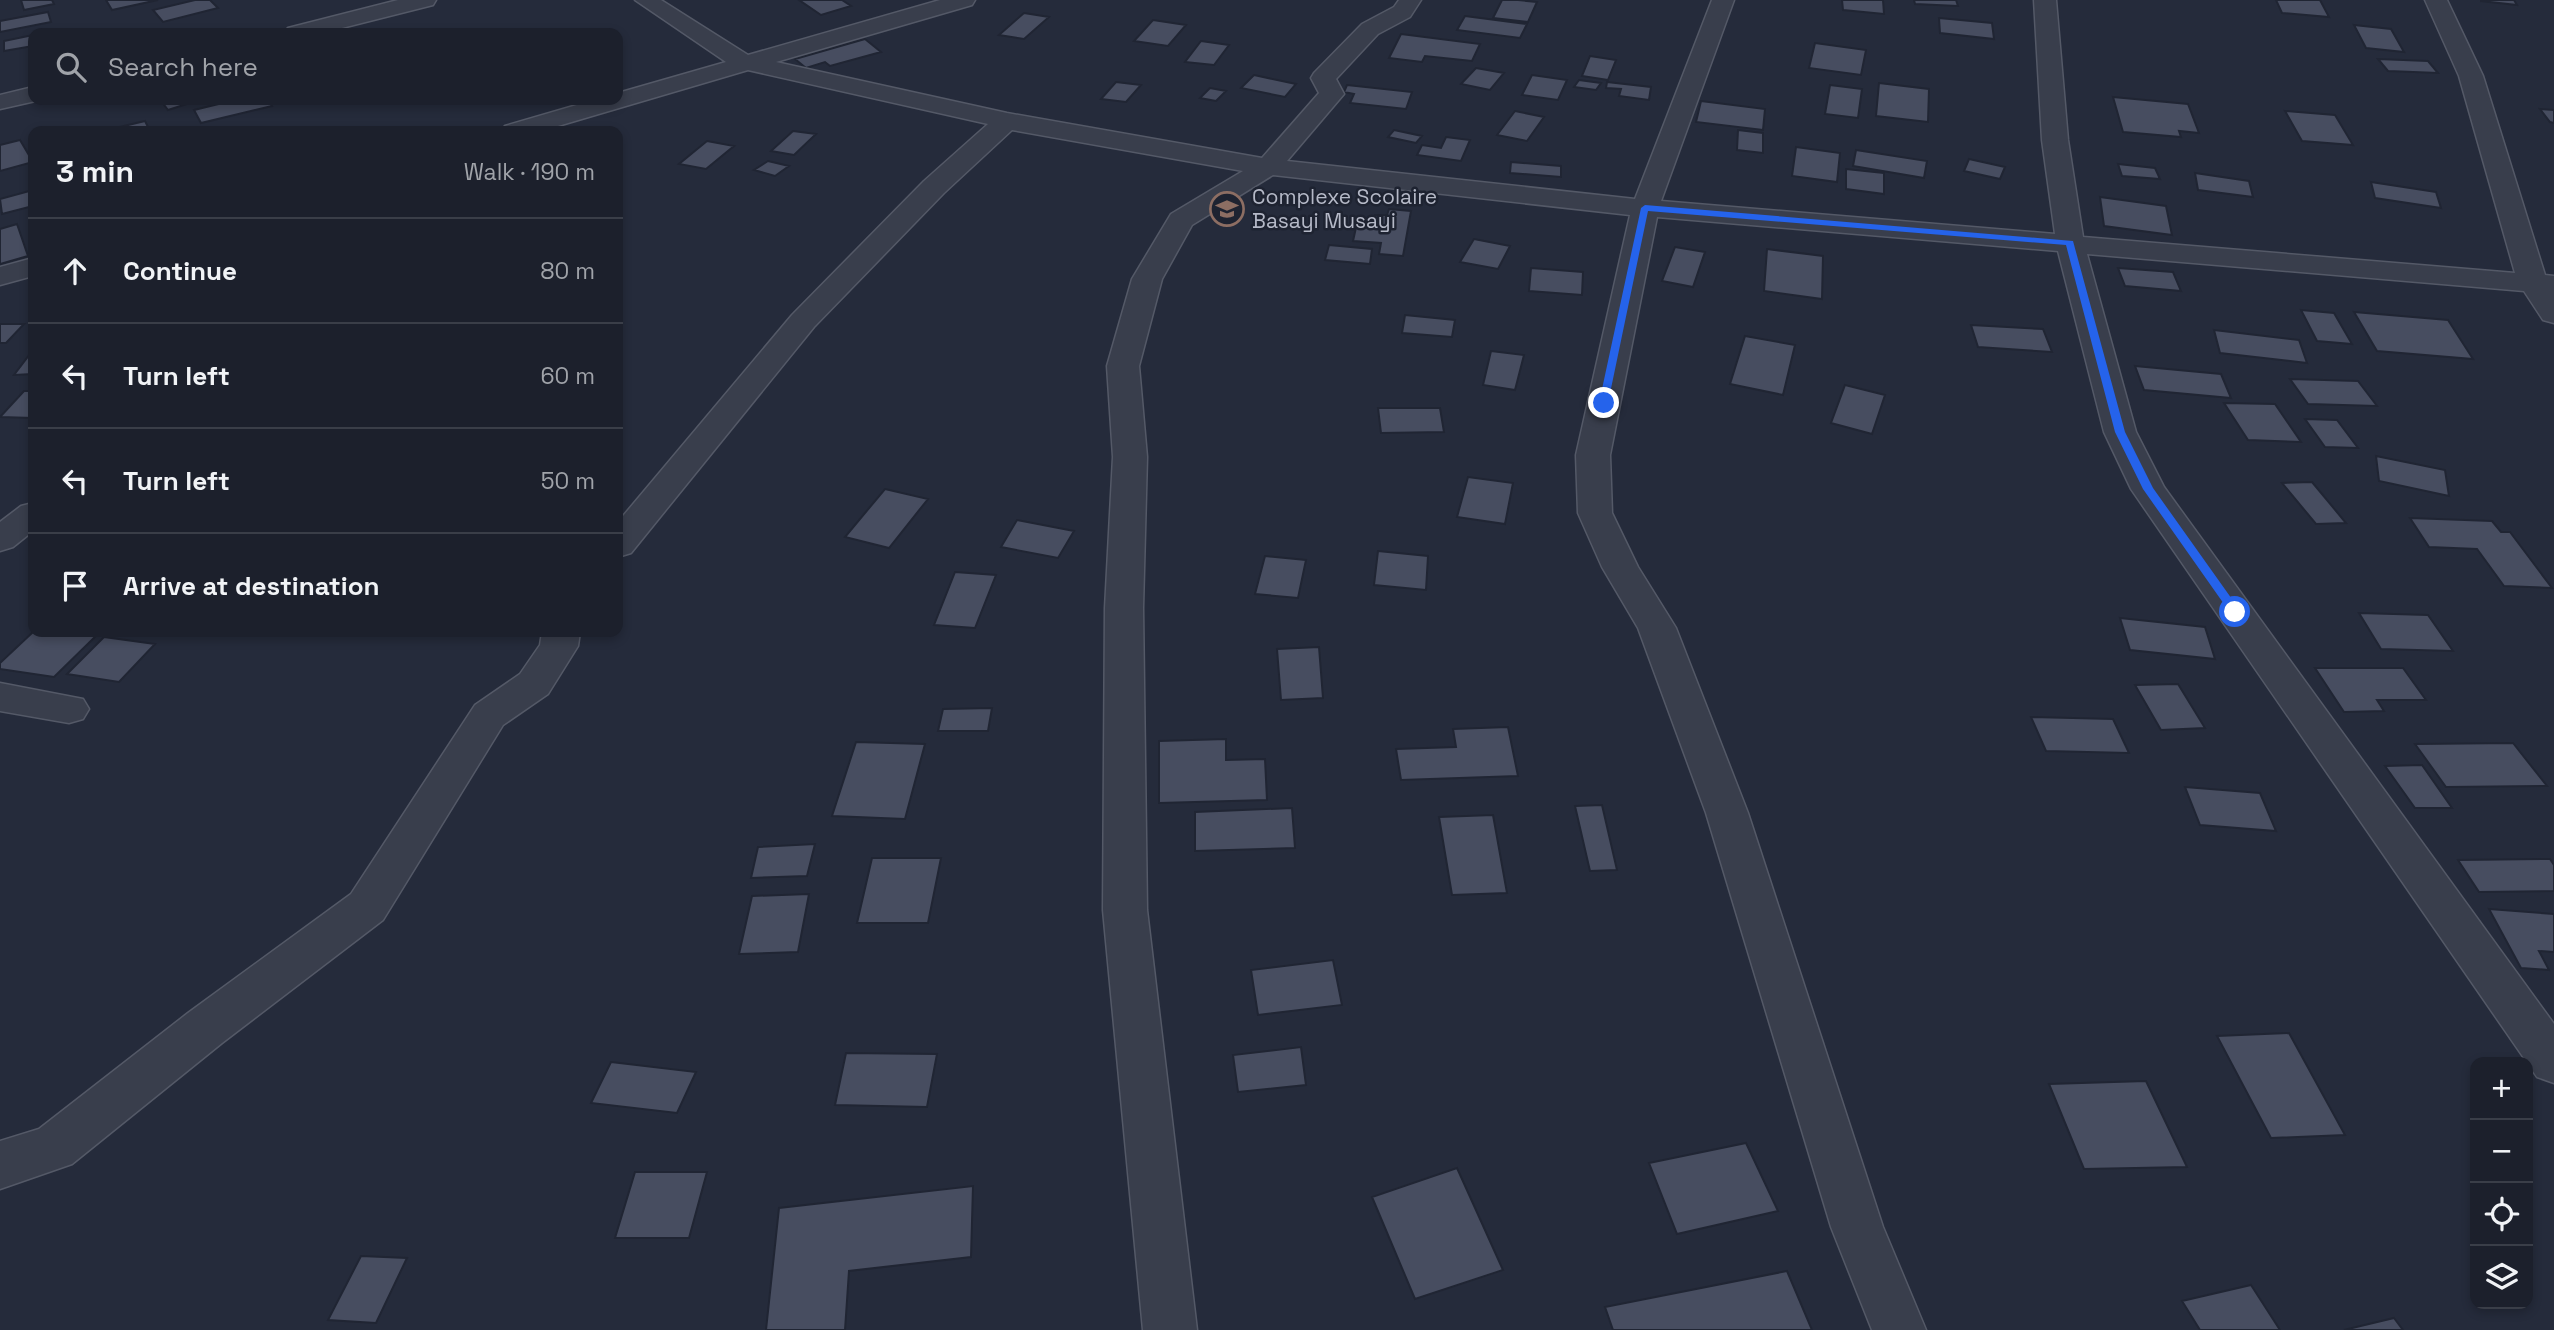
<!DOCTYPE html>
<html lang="en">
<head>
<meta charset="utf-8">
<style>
	body { margin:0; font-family:"Space Grotesk",sans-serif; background:#292d38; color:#f1f3f6 }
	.controls { position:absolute; right:21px; bottom:21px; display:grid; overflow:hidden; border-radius:14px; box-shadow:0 4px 10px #0003 }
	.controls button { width:63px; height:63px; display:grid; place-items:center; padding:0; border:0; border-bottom:2px solid #3a3e48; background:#1c202c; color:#f1f3f6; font:35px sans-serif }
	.stop { position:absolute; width:21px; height:21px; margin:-16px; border:5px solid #2563eb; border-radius:50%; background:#fff }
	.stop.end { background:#2563eb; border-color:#fff; box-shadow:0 2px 7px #0008 }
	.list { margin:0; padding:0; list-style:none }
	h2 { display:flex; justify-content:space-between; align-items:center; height:91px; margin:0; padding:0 28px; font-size:30px }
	h2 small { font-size:23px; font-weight:400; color:#a0a3a9 }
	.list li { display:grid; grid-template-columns:46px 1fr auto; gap:21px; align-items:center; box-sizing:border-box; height:105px; padding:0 28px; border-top:2px solid #3a3e48 }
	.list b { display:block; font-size:26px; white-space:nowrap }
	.list em { font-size:23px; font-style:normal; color:#a0a3a9 }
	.icon { flex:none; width:38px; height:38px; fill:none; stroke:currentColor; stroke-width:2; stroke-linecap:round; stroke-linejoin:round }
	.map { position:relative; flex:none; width:2554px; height:1330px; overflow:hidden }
	.search { position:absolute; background:#1c202c; box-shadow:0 4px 10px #0003; left:28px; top:28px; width:595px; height:77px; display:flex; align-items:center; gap:18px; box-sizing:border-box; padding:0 24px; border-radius:14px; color:#a0a3a9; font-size:26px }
	.panel { position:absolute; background:#1c202c; box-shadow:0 4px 10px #0003; left:28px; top:126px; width:595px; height:511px; border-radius:14px }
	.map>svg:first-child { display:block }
	.building { fill:#474d60; stroke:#202533; stroke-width:2 }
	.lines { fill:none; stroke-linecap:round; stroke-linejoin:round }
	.minor-casing { stroke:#545967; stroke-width:3 }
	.minor { fill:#393e4c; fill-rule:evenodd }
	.route { fill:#2563eb }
	.labels { text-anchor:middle; stroke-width:5; stroke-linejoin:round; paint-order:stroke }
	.far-poi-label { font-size:21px; fill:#b5b9c7; stroke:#1e2331; text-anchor:start }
</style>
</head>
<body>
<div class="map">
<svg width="2554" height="1330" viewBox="0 0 2554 1330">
	<rect width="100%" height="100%" fill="#252b3b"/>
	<!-- building -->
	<path class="building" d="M21,0h31l2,4 -30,6z
		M106,0h52l-46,10z
		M195,0h15l8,8 -55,14 -10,-12z
		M799,0h43l9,6 -30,9z
		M1502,0h16l19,2 -9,20 -35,-4z
		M1842,0h41l1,14 -41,-4z
		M1914,0h42l2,6 -43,-2z
		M2276,0h44l9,17 -47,-4z
		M2481,0h33l3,5 -36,-4z
		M48,12l3,10 -51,10v-11z
		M1024,13l25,4 -25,22 -25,-4z
		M1465,16l62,8 -7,14 -63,-8z
		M1939,18l53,5 2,16 -54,-6z
		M1153,20l33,5 -18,21 -34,-5z
		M2354,25l37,4 13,23 -38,-4z
		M1401,34l79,10 -8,17 -47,-5 -3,6 -33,-4z
		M33,35v11l-29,5v-10z
		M865,39l16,13 -51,14 -5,-4 -19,6 -11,-9z
		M1201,41l28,4 -15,20 -29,-3z
		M1815,43l51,7 -5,25 -52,-7z
		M1590,56l26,4 -8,20 -26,-4z
		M2378,59l50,2 10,12 -50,-2z
		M1476,68l28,5 -14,17 -29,-6z
		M1254,75l42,9 -11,13 -44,-9z
		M1532,75l35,5 -9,20 -36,-5z
		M1579,80l22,3 -5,7 -22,-3z
		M1116,82l25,3 -15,17 -25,-3z
		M1607,82l44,5 -2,13 -30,-4 2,-7 -15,-1z
		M1879,83l50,6 -1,33 -52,-6z
		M1347,85l65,7 -6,17 -56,-6 4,-9 -10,-2z
		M1830,85l32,4 -4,29 -33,-4z
		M1210,88l16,3 -10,10 -16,-3z
		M2113,97l75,7 11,29 -20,-2 2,6 -58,-5z
		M171,100h20l2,2 -25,8 -6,-8z
		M235,100h33l4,6 -71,17 -7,-13z
		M1701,101l64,8 -2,21 -67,-8z
		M2540,109l14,1v13l-4,-1z
		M1515,111l29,6 -17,24 -30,-6z
		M2285,111l50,4 18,30 -51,-4z
		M145,121l5,10h-47z
		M1394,130l28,6 -6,7 -28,-6z
		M1738,130l25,3v20l-26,-3z
		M793,131l23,3 -22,21 -23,-4z
		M1446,137l24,3 -9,21 -44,-6 5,-10 19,3z
		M20,140l13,22 -33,9v-26z
		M707,141l27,5 -28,23 -27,-5z
		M1796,147l44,6 -3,29 -45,-6z
		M1856,150l71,11 -3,17 -71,-12z
		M1969,159l36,8 -5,12 -36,-8z
		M768,161l21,5 -14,10 -21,-6z
		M1511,162l50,4v11l-51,-4z
		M2118,164l37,4 5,11 -38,-3z
		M1846,169l38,4v21l-38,-5z
		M2195,173l54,8 4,16 -55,-7z
		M2371,182l65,10 5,16 -66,-10z
		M33,190v16l-31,8 -2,-15z
		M2100,197l66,9 6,29 -68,-9z
		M1389,209l22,2 -8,45 -24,-2 2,-11 -28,-2 4,-18 16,2 2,-10h12z
		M17,224l11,32 -28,8v-35z
		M1474,239l36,7 -12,23 -38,-7z
		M1329,245l43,4 -2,15 -45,-4z
		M1675,247l30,5 -12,35 -31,-6z
		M1767,249l56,7 -1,43 -58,-8z
		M1531,268l52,4 -1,23 -53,-4z
		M2118,268l55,4 8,19 -56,-5z
		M2301,310l33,3 18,31 -35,-3z
		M2354,312l94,8 25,39 -96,-8z
		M1405,315l50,5 -3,17 -50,-4z
		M0,324h24l-18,19h-6z
		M1971,325l72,4 9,23 -74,-5z
		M2214,330l85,10 8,23 -87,-10z
		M1745,336l50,9 -12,50 -53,-11z
		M33,350v24l-19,1z
		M1491,351l33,4 -9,35 -32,-5z
		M2135,366l86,8 10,24 -87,-8z
		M2290,379l68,2 19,25 -69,-2z
		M1845,385l40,10 -13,39 -41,-11z
		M24,391h9v27l-33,-1z
		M2224,403l51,1 26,38 -53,-2z
		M1378,408h62l4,24 -63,1z
		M2305,419l32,1 21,28 -33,-1z
		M2376,456l69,14 4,26 -70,-15z
		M1468,477l45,6 -8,41 -48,-7z
		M2312,482l34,41 -30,1 -34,-41z
		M885,489l43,10 -39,49 -44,-11z
		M2410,518l82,3 9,11h9l42,56 -48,-2 -27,-37 -48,-2z
		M1017,520l57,11 -16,27 -57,-11z
		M1378,551l50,5 -2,34 -52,-5z
		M1265,556l41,4 -8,38 -43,-4z
		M955,572l41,3 -21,53 -41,-3z
		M2359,613l69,2 25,36 -72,-2z
		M2120,618l85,9 10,32 -85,-9z
		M33,632h67l-46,45 -54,-8v-6z
		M104,637l51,7 -36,38 -52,-8z
		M1319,647l4,51 -42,2 -4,-51z
		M2315,668h88l23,32h-49l7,11 -40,1z
		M2178,684l27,44 -44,2 -26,-45z
		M992,708l-4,23h-50l5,-22z
		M2031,717l82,2 16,34 -83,-2z
		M1508,727l10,49 -117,4 -5,-31 60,-2 -3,-18z
		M1226,739v21l39,-1 2,41 -108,3v-62z
		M856,742l69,2 -20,75 -73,-3z
		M2513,743l34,43 -101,1 -31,-43z
		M2422,765l30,43h-37l-30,-42z
		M2185,787l75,6 16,38 -76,-6z
		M1602,805l15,65 -27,1 -15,-65z
		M1292,808l3,40 -100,3v-39z
		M1493,815l14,78 -55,2 -13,-78z
		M815,844l-8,32 -56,2 7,-31z
		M872,858h69l-13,65h-71z
		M2550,859l4,6v26l-75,1 -21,-32z
		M809,894l-11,58 -59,2 13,-58z
		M2489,909l65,5v38l-15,-1 10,19 -28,-2z
		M1333,960l9,45 -84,10 -7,-45z
		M2289,1033l56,102 -74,3 -54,-102z
		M1301,1047l5,38 -68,7 -5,-37z
		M846,1053l91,1 -10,53 -92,-2z
		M611,1062l85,10 -19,41 -86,-10z
		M2146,1081l41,86 -103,2 -35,-85z
		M1746,1143l32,68 -101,23 -28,-71z
		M1457,1168l46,102 -88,29 -43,-102z
		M635,1172h72l-18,66h-74z
		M973,1186l-2,71 -122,14 -4,59h-79l13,-122z
		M361,1256l46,2 -31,65 -48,-3z
		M1787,1271l25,59h-199l-8,-23z
		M2251,1285l29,45h-80l-18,-29z
		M2394,1318l9,12h-59z"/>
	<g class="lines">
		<!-- minor casing -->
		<g class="minor-casing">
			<path id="minor" d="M398,0h38l-3,5 -111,28h-38l4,-5z
				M635,0h26l87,55 192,-55h35l-3,5 -196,57 231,51 255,45 57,-65 -8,-15 3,-5 48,-49 32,-17 5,-7h22l-11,17 -32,17 -42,45 8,15 -57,67 348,38 77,-199h22l-73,201 394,33 -13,-94 -8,-140h22l12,140 15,97 432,36 -56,-197 -34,-76h22l36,76 62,199 9,1v47l-11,-3 -19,-29 -437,-37 49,178 28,55 390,537v59l-17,-6 -406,-588 -27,-57 -46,-181 -401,-34 -47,238 2,58 26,54 38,61 72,185 135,414 43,103h-54l-41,-103 -125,-414 -68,-185 -36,-61 -24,-54 -2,-58 54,-240 -357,-40 -81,50 -30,54 -23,87 8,91 -4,151 4,302 50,420h-54l-40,-420 2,-302 8,-151 -6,-91 25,-87 39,-65 72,-43 -231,-41 -68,63 -130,134 -183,226 -13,4v-35l174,-207 132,-134 64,-57 -240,-54 -207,61h-40l4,-5 89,-26h24v-7l108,-31z
				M33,87v13h7l-40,9v-14z
				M33,258v18l-33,9v-18z
				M33,503v28l-20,16 -13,4v-29l21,-16z
				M542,632h38l-2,14 -30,48 -45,31 -120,195 -161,123 -150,121 -72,25v-48l39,-12 149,-116 163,-119 124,-189 45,-31 20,-29z
				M0,683l83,16 6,10 -6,10 -14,4 -69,-12z"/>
		</g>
		<!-- minor -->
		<use href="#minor" class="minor"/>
	</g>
	<!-- route -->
	<path class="route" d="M1645,205l428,36 52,191 28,56 86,121v5h-8l-88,-125 -28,-57 -49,-187 -418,-34 -40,192 -4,3 -5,-3 42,-195z"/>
	<!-- icons -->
	<defs>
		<g id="school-ring" transform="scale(1.75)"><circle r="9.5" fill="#1e2331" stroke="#8d6e63" stroke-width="1.5"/><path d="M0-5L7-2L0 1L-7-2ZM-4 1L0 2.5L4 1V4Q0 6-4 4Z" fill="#8d6e63"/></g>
	</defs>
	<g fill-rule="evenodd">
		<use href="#school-ring" x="1227" y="209"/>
	</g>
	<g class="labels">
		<!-- far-poi labels -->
		<g class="far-poi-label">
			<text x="1252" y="204">Complexe Scolaire<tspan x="1252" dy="24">Basayi Musayi</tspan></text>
		</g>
	</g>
</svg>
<div class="controls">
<button>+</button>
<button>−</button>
<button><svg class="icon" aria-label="locate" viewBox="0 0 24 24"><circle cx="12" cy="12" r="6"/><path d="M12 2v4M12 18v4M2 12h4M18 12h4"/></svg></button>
<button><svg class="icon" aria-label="layers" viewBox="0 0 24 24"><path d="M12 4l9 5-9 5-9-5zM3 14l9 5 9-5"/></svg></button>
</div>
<div class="stop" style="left:2235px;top:612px"></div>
<div class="stop end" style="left:1604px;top:403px"></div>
<div class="search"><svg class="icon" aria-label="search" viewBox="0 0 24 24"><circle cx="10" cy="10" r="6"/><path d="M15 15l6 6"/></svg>Search here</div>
<section class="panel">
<h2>3 min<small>Walk · 190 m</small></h2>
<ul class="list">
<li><svg class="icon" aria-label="ahead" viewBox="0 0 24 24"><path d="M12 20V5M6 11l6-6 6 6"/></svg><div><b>Continue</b></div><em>80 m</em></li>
<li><svg class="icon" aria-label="left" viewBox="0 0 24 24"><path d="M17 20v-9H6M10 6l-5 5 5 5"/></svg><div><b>Turn left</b></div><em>60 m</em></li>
<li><svg class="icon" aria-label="left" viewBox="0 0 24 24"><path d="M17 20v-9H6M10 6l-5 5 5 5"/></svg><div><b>Turn left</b></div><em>50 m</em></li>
<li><svg class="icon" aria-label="arrive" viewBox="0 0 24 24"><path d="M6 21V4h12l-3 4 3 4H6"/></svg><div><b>Arrive at destination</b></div></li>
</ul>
</section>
</div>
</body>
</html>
